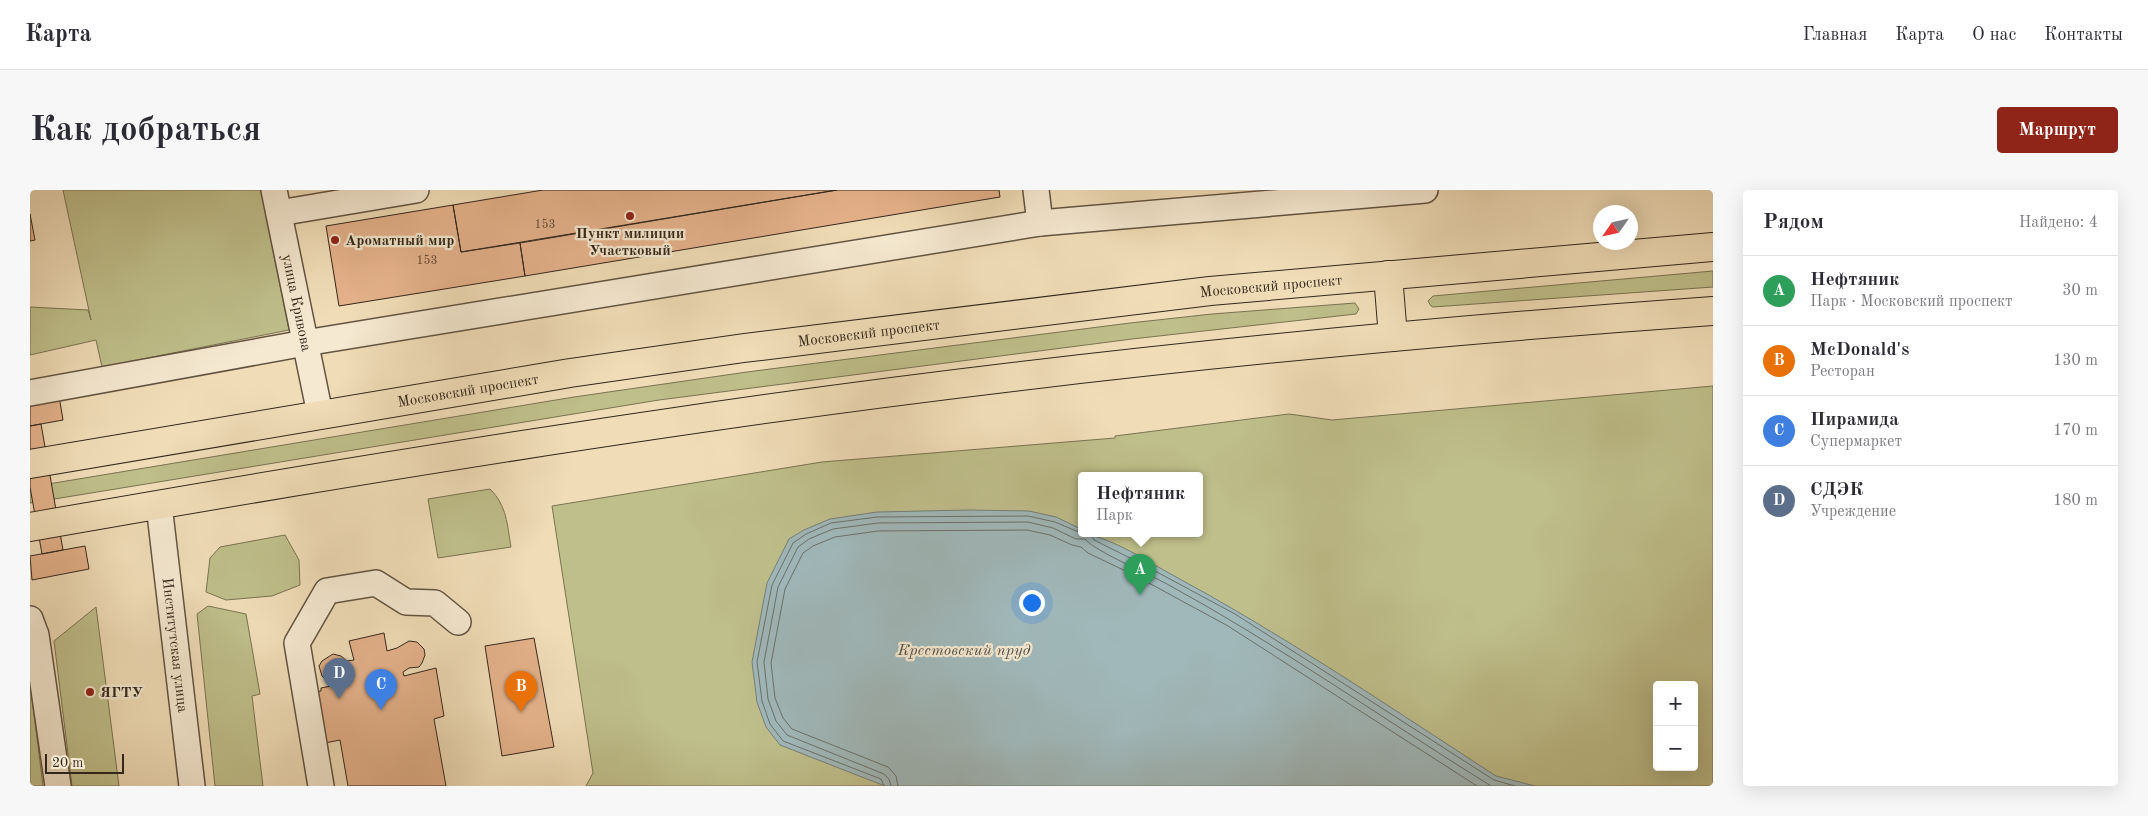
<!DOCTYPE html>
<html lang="ru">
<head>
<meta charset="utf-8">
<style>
	body { margin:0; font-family:"Old Standard TT",serif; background:#f7f7f7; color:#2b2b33 }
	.controls { position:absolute; right:15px; bottom:15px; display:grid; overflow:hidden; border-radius:5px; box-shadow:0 5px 20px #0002 }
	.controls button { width:45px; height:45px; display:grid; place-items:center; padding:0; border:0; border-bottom:1px solid #e1e1e2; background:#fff; color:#2b2b33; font:25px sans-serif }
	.compass { position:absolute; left:1563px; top:15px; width:45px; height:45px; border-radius:50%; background:#fff; box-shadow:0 5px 20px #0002; rotate:236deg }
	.scale { position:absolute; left:15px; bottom:12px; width:79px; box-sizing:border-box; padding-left:5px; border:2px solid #34271a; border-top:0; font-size:14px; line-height:18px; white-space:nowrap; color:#34271a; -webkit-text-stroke:4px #f5e9d1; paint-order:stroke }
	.you { position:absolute; left:1001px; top:412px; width:18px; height:18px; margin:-12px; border:4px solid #fff; border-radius:50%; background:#1a73e8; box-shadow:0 0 0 8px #1a73e833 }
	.badge { display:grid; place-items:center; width:32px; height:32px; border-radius:50%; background:#8f2418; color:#fff; font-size:16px; font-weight:700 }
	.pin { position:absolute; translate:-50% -41px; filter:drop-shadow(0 1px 2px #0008) }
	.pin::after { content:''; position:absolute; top:26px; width:18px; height:15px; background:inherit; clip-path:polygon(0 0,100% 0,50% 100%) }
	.popup { position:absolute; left:1048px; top:282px; width:125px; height:65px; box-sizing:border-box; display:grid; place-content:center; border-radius:5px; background:#fff; filter:drop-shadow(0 1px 4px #0005); font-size:16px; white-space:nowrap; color:#7c7c81 }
	.popup b { font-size:19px; color:#2b2b33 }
	.popup::after { content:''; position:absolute; left:50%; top:100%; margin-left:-10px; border:10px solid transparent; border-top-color:#fff }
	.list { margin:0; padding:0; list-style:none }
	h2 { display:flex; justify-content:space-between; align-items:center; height:65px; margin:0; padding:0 20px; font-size:21px }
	h2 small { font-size:16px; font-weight:400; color:#7c7c81 }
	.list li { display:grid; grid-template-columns:32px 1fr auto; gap:15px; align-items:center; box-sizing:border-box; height:70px; padding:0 20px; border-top:1px solid #e1e1e2 }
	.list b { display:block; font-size:19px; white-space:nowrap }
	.list p { margin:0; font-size:16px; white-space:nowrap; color:#7c7c81 }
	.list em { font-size:16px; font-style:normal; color:#7c7c81 }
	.map { position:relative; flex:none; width:1683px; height:596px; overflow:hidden; border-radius:5px }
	header { display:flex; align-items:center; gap:30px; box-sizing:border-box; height:70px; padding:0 25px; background:#fff; border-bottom:1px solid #e1e1e2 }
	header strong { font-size:24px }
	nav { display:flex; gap:28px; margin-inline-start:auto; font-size:18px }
	.intro { display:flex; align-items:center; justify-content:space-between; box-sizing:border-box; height:120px; padding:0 30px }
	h1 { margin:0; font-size:35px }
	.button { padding:12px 22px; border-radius:5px; background:#8f2418; color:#fff; font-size:18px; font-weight:700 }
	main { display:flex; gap:30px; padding:0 30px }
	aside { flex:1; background:#fff; border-radius:5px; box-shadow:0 5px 20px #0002 }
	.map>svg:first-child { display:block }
	.green { fill:#bfbf8b; stroke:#7a7352; fill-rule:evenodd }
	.water { fill:#a0b8ba; stroke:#757e7a }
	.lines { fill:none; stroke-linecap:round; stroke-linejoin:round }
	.shore { stroke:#6a706a; stroke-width:1 }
	.building { fill:#e5b28b; stroke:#34271a }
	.minor-casing { stroke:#635442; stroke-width:28 }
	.major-casing { stroke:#34271a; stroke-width:30 }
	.minor { stroke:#f5e9d1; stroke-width:25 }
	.major { stroke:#f0ddb8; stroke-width:28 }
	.poi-dot { fill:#8f2418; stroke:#f5e9d1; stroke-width:2 }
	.labels { text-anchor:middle; stroke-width:4.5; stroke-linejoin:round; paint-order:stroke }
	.number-label { font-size:12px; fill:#604a36 }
	.poi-label { font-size:15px; font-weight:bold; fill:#34271a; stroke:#f5e9d1; text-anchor:start }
	.street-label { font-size:15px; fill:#34271a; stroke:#f5e9d1 }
	.water-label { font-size:16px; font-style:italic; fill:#54524a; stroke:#f5e9d1 }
</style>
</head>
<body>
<header>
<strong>Карта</strong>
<nav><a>Главная</a><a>Карта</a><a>О нас</a><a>Контакты</a></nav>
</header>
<div class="intro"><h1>Как добраться</h1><a class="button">Маршрут</a></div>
<main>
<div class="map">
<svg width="1683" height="596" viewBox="0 0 1683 596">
	<rect width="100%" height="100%" fill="#f0ddb8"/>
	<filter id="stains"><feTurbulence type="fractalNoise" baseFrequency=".004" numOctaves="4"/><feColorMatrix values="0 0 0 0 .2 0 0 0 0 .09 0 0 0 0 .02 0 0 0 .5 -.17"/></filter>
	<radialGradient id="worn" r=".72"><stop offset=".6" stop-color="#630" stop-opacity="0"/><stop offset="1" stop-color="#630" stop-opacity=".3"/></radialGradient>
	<!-- green -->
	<path class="green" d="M33,0h198l28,140 -187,37 -6,-27 -66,15v-48l58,3 3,10z
		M1683,81v16l-280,20 -2,-1 -3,-5 5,-5z
		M1325,113l4,6 -3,5 -224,25 -473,61 -629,103v-16l544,-90 173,-25 383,-49 82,-9z
		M1683,196v400h-1127l7,-13 -41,-267 270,-44 293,-24v-2l174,-22 43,6zM1051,286h118v58h-118zM1627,495h37v82h-37z
		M460,299c17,17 17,35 21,58l-73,11 -10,-59z
		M255,345l14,25 1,25 -28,11 -46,4 -20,-8 4,-34 10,-11z
		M178,416l38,8 14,80 -8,2 11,90h-48l-18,-172z
		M66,417l23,179h-47l-18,-145z
		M0,492l13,104h-13z"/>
	<!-- water -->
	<path class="water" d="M938,320l61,1 27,6 25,12v5c23,0 65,26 86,38 114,61 221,134 329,204l39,10h-650l-105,-41 -14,-18 -9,-25 -5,-40 15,-79 22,-44 15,-9 26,-11 47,-7z"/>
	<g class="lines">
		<!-- shore -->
		<path class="shore" d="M1061,344l3,6 48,24 93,50 259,166 21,6
			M854,596l-3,-7 -98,-38 -13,-17 -8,-23 -5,-39 15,-77 21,-42 13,-9 25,-11 46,-6 151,-1 27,6 26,11
			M861,596l-2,-7 -5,-5 -97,-39 -11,-14 -8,-22 -4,-37 14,-75 20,-40 11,-8 24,-10 45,-6 150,-1 25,6 23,11h9c8,11 65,36 82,45 112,61 216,135 324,202
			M868,596l-2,-10 -8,-9 -96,-38 -9,-11 -8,-20 -4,-35 14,-74 18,-36 10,-7 22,-9 43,-6 149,-1 23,5 22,10 9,2 7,6 48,23 92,50 249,160"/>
	</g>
	<!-- building -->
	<path class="building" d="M513,0h294l-376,62 -8,-47z
		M807,0h162l1,7 -475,79 -5,-33z
		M423,15l8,47 59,-9 5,33 -186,30 -13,-80z
		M0,24l5,26 -5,1z
		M29,206l4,24 -33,6v-24z
		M11,234l22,126 -21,4 -12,-67v-61z
		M55,356l4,23 -57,11 -2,-24z
		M354,443l3,18 10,-3 12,-7 8,1 7,7 1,6 -3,8 -3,4 -10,1 -6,4 1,4 32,-8 8,48 -10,3 12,67h-98l-8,-46 -15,3 -9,-51 5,-1v-3l20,-4 -1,-6 -8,3 -7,-2 -3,-3 -3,-10 3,-5 11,-7 8,2 6,5 7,-1 -5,-19z
		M504,448l20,109 -52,9 -17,-110z"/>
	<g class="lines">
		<!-- minor casing -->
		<g class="minor-casing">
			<g id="minor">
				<path id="s1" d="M244,0l46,224"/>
				<path d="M1006,0l4,33"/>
				<path d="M249,23l137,-23"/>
				<path d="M0,203l275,-50 735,-120 385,-33"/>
				<path id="s2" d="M129,315l33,281"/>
				<path d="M0,429l6,16 22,151"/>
				<path d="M291,596l-24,-143 30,-52 49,-8 30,19 29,1 23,19"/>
			</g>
		</g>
		<!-- major casing -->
		<g class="major-casing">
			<g id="major">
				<path d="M1358,85l5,62"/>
				<path id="s3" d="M0,274l540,-91 174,-25 466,-57 503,-44"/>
				<path d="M0,337c210,-37 420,-72 631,-103 349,-52 700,-88 1052,-113"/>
			</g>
		</g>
		<!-- minor -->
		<use href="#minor" class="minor"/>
		<!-- major -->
		<use href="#major" class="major"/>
	</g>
	<!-- markers -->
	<g class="poi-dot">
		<circle cx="600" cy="26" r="5"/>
		<circle cx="305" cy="50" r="5"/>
		<circle cx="60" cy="502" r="5"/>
	</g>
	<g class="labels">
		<!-- number labels -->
		<g class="number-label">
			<text x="515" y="38">153</text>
			<text x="397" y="74">153</text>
		</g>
		<!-- poi labels -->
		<g class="poi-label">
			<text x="600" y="48" text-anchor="middle">Пункт милиции<tspan x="600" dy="17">Участковый</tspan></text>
			<text x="315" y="55">Ароматный мир</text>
			<text x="70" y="507">ЯГТУ</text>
		</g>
		<!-- street labels -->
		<g class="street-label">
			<text dy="5" stroke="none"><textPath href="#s3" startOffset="1254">Московский проспект</textPath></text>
			<text dy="5" stroke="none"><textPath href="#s1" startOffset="115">улица Кривова</textPath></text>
			<text dy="5" stroke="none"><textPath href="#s3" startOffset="849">Московский проспект</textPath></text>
			<text dy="5" stroke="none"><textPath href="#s3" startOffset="444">Московский проспект</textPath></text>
			<text dy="5" stroke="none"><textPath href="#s2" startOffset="141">Институтская улица</textPath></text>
		</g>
		<!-- water labels -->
		<g class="water-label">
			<text x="934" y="465">Крестовский пруд</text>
		</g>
	</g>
	<rect width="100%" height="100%" filter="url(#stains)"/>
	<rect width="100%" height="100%" fill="url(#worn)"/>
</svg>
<div class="controls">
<button>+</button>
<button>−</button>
</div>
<svg class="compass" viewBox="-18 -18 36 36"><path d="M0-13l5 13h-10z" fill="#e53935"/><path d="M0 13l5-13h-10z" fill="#7c7c81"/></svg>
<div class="scale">20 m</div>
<div class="you"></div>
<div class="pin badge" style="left:1110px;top:405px;background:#2e9e5b">A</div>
<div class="popup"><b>Нефтяник</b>Парк</div>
<div class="pin badge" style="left:491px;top:522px;background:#e8710a">B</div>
<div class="pin badge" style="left:351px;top:520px;background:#3f7fe0">C</div>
<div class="pin badge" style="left:309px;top:509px;background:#5c6f8a">D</div>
</div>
<aside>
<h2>Рядом<small>Найдено: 4</small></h2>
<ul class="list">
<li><span class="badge" style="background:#2e9e5b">A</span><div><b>Нефтяник</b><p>Парк · Московский проспект</p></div><em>30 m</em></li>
<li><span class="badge" style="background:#e8710a">B</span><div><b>McDonald's</b><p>Ресторан</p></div><em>130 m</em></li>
<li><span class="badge" style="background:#3f7fe0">C</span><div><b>Пирамида</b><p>Супермаркет</p></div><em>170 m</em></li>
<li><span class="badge" style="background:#5c6f8a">D</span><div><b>СДЭК</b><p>Учреждение</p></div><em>180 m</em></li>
</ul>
</aside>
</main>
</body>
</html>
